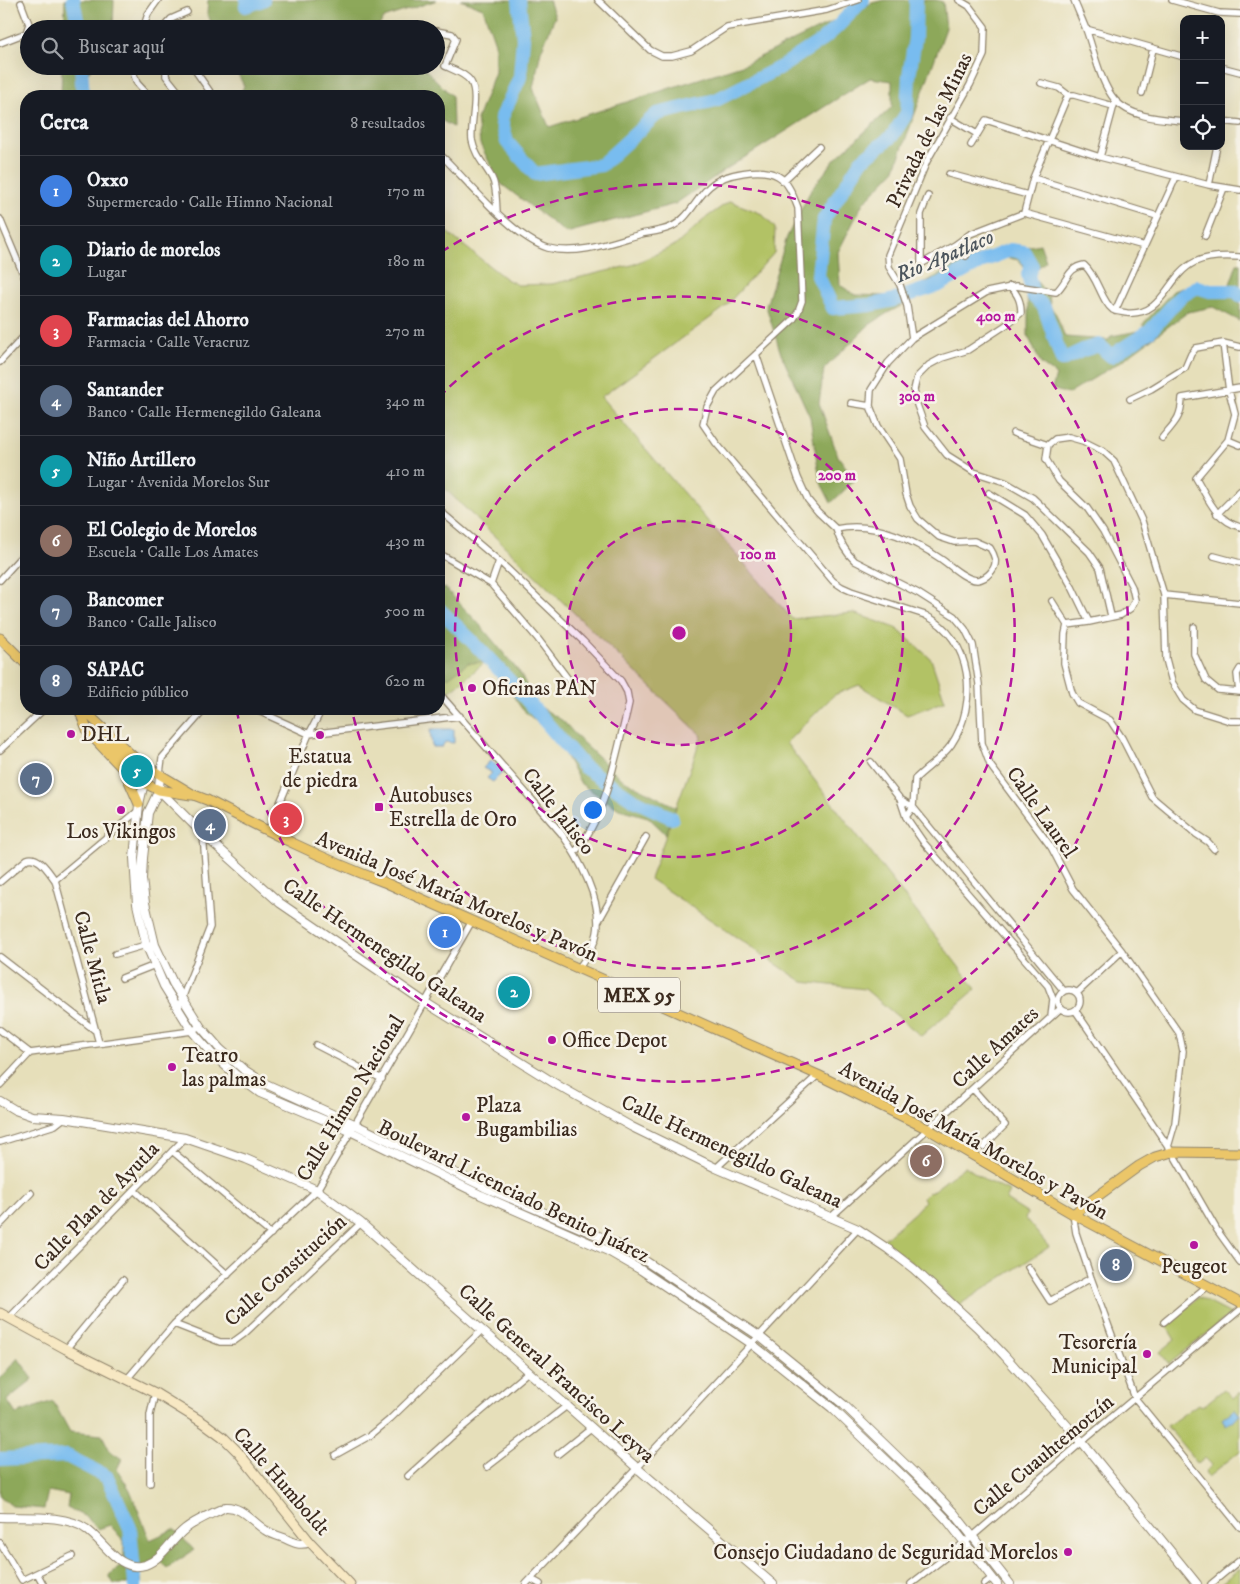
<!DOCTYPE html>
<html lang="es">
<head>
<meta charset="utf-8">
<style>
	body { margin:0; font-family:"IM FELL DW Pica",serif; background:#20242c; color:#f1f3f6 }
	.controls { position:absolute; right:15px; top:15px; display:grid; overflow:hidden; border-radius:10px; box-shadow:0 5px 20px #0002 }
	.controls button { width:45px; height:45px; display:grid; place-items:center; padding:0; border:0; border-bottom:1px solid #363941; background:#171b24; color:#f1f3f6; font:25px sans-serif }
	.you { position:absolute; left:592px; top:809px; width:18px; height:18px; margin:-12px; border:4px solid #fff; border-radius:50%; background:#1a73e8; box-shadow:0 0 0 8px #1a73e833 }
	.badge { display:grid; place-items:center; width:32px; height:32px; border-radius:50%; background:#d690ce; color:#fff; font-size:16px; font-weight:700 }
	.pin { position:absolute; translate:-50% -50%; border:2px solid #fff; box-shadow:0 1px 5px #0006 }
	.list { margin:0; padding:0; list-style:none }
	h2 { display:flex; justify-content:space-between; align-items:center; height:65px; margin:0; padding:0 20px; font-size:21px }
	h2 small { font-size:16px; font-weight:400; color:#9ea1a6 }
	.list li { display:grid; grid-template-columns:32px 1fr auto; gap:15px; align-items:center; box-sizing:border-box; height:70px; padding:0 20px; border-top:1px solid #363941 }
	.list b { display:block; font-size:19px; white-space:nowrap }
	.list p { margin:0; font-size:16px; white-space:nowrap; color:#9ea1a6 }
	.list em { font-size:16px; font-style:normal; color:#9ea1a6 }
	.icon { flex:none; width:28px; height:28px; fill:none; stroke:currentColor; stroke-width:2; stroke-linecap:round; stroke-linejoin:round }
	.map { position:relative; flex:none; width:1240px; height:1584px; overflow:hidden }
	.search { position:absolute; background:#171b24; box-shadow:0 5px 20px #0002; left:20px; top:20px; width:425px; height:55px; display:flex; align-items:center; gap:12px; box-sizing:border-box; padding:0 18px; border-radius:28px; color:#9ea1a6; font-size:19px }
	.panel { position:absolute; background:#171b24; box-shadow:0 5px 20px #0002; left:20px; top:90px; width:425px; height:625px; border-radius:20px }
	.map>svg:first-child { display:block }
	.green { fill:#b2c265; stroke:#767642 }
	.forest { fill:#8da85a; stroke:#64693c }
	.water { fill:#78bcef; stroke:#5a7386 }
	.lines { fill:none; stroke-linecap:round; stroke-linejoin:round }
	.river { stroke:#78bcef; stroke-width:14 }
	.minor-casing { stroke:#90846c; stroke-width:8 }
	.tertiary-casing { stroke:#90846c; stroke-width:10 }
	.secondary-casing { stroke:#90846c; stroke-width:11 }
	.primary-casing { stroke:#90846c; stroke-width:11 }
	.minor { stroke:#fff; stroke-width:5.5 }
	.tertiary { stroke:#fff; stroke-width:8 }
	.secondary { stroke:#f7e8c3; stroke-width:9 }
	.primary { stroke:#ebc669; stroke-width:9 }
	.ring { fill:none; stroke:#b5179e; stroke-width:2.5; stroke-dasharray:9 6 }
	.poi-dot { fill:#b5179e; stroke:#f7f3e8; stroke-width:2 }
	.labels { text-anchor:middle; stroke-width:5; stroke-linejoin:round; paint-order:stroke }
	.shield { fill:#f7f3e8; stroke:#73665b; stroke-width:1 }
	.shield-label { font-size:20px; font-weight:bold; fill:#3b2a1e }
	.street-label { font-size:21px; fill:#3b2a1e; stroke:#f7f3e8 }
	.poi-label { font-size:21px; fill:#3b2a1e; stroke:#f7f3e8; text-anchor:start }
	.water-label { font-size:22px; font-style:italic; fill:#4d565d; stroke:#f7f3e8 }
	.centre { fill:#b5179e; stroke:#f7f3e8; stroke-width:2.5 }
	.ring-label { font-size:15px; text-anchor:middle; font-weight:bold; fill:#b5179e; stroke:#f7f3e8; stroke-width:5; stroke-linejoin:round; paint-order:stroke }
</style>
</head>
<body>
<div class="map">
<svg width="1240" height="1584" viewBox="0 0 1240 1584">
	<rect width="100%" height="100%" fill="#f7f3e8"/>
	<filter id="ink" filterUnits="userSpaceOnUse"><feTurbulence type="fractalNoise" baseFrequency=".02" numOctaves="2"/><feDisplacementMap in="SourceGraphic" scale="10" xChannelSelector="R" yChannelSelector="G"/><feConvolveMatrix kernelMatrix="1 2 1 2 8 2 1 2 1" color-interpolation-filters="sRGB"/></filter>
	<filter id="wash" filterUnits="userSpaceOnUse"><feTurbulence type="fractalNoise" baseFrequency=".0096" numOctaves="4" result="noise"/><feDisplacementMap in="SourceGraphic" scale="20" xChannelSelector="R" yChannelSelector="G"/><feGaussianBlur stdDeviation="1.12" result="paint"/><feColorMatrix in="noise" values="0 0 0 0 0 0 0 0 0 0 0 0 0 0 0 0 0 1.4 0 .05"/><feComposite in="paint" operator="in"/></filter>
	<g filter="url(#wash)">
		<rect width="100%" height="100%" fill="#e6dfba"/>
		<!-- green -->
		<path class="green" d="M730,201l32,13 13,14 -1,25 -50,55 -123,89 191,222 61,-6 43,15 35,31 14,42 -38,14 -48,-30 -25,10 -48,48 190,246 -55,47 -56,-47 -62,-7 -153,-103 52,-143 -263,-253v-257l67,53 12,6 34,-1 80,-19 44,-20 31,-28z
			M439,610l46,52 -32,27 -8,5 -6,-7z
			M965,1166l22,15 23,11 -4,8 22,14 -3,4 24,29 -90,58 -37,-34 -39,-31 31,-27 11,-12 -2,-3 6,-6 1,1z
			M1198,1297l33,17 -62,50 -9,-12 15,-12 -8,-13z
			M1224,1389l9,9 7,-6v59l-32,26 -3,-5 7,-7 -7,-7 -7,6 -31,-38 31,-22 4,3z
			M1240,1568v16h-20z"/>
		<!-- forest -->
		<path class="forest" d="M65,0h49l-1,29h-49z
			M208,0h229l-53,18 -7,11h-162l-8,-15z
			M460,0h89l6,17 -14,34 -8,37 16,39 196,-63 127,-61 12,-3h52l7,2 3,26 -52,143 -31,32 -25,49 2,33 15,10 32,1 20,-4 64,-34 69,-14 6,17 -14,12 2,5 15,19 2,11 5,6 9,23 44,3 2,-4 33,-6 -1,-6 30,-33 18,-6 18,2h20l8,-23h3v57l-27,-14 -25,5 -68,50 -52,32 -16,-5 4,-14 -15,-11 -13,-28v-29l-4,-41 -5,-6 -15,-3 -83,38 -35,19 -17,11 -45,44 -5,34 19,53 17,24 -24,23 -11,-22 -10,-64 -29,-63 -15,-48 21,-69 24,-47 25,-32 56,-51v-26l-22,-3 -139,88 -56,38 -109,29 -66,-50 -20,-39 -3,-25 18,-47v-29l-12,-35z
			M62,66h32l-13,13 12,17h-32z
			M234,66h188l30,30 1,31 -14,-8v-23h-128l-20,-2 -3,2h-49l5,-10z
			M439,587l7,2 34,36 40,48 16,31 27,17 19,21 40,37 54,28 -10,27 -18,-17 -29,-8 -38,-25 -24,-44 -35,-31 -32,-47 -22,1 -20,15 -9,-9z
			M18,1358l15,21 -26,21 9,14 37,-13 17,31 32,3 8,16 12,8 -5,10 13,21 20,50 24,-11 20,21 -27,18 -10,-9 -17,11 2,14h-28l-5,-9 15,-11v-23l-14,-16 -12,4 -12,-12 -19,-9 2,-13 -21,-4 -4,18 -32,-3 -12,-10v-118z"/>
		<!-- water -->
		<path class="water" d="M430,729h24v14l-9,-1 -3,5h-10z
			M491,760l12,12 -10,10 -6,-4 5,-5 -9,-5z
			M1235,1409l5,6 -14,10 -4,-6z"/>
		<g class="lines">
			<!-- river -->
			<path class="river" d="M73,0l6,29
				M247,0l-1,6 17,-6
				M519,0l4,39 -3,38 -19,42 6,23 28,32 66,-9 56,-51 59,-14 65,-33 41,-27 15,-13 26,-27
				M916,0l-1,38 -6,38 -2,37 -15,23 -31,25 -37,58 -6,57 15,32 38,-3 19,-4 49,-16 44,-24 27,-11 14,2 8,14 -4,8 5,22 11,11 18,53 21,-10 16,-5 12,11 39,-25 30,-34 17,-10 13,4h26l4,4
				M81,66l2,30
				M439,609l31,30 50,53 64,75 50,33 38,18
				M0,1459l67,-3 40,21 23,51 5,56"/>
		</g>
	</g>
	<g filter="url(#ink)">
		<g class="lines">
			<!-- minor casing -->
			<g class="minor-casing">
				<path id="minor" d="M598,0l52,50 12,6h10l19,-5 36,-24 100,-17 31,-10
					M1074,0c4,11 9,21 13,32 7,20 14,52 28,68 16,18 47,19 69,21
					M1172,0l47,13 21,1
					M143,29l5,-15 10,-14
					M162,29l9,-10 16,-7
					M1086,29l98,28
					M436,31l16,3 4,5 -11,27c9,4 21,8 26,16 8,13 -1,42 1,58 3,16 13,25 20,38 5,9 4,24 5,34
					M0,43l26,-10 3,-9 -8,-21
					M136,66l-2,9 3,8 12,13
					M166,66v10l16,20
					M192,66l21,30
					M1221,67l19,5
					M1041,83l18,5 9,7
					M1142,93l11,-44
					M950,118l27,16
					M1221,121l19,2
					M1221,129l2,-8
					M971,145l15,-25 114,37 109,28 31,5
					M439,154l6,5c26,26 69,79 103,89 30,8 65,-6 93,-14 10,-2 21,-3 30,-7 18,-8 25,-29 39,-41 14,-13 52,-19 68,-10 11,6 16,22 20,32l4,93 -4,11 -5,8 -77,71 -9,16 -4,17 13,19 117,138 9,6 9,4 74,24c48,24 54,88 26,130 -10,14 -24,22 -36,34l-2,28 -7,10
					M1100,157l14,-52
					M949,174l79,21
					M1033,178l124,38
					M783,181l36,-34
					M1209,185l8,-39
					M928,196l-7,18v50l34,-19 15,-11 54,-21
					M1024,213l9,-35 35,-83h6l39,11
					M1024,213l120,33
					M0,219l26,62
					M1205,236l19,-48
					M955,245l11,11
					M1010,286c8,9 11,15 11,27l-15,12 -38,25 -26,8 -13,7 -12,12 -3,13 3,15 8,22 22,28 27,17 31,10 28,16 56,54 11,16 11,48
					M1115,311l61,-134
					M912,338l-5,-32 -7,-21 -11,-18 -1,-12 39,-94 43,-76 14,-30 1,-28 -16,-21 -10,-6
					M1223,343l6,48 6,23 -7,26 -32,38c12,20 19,42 44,49
					M756,354l42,124 10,22 10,12 18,17
					M0,362l26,-28
					M1130,399l21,-10 34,-21 6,-14 5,-6 27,-5 17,4
					M851,403l19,3
					M1013,433l35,12
					M1162,438c13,-16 19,-19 20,-40l58,-10
					M1228,440l12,5
					M989,493l36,22 17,20 30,52 17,35
					M439,510l60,51 84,80 38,40 6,11 2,11 -2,9c-12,46 -21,105 -52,140
					M1217,514l23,-23
					M439,551l3,4 49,29 47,55 30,40
					M1214,556l26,7
					M0,580l26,-29
					M491,584l8,-23
					M1164,595l76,8
					M1052,601l15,24
					M1067,625l22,-3 32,-7 10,-7 4,-8 -3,-13 -29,-56 -16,-23 -28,-27 -13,-22 2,-14 7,-6 14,-2 14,4 20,10 11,10 28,60 22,74 2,64 6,23 11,18 12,10 35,11h10
					M1067,625l-2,9 -1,29 8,30 6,10 32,17 12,18 30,59 44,37 12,8 6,7
					M1194,627v27l12,26 12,10 22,2
					M1239,692l-2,-18 3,-5
					M439,693l122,140c18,25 42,69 36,100 -2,13 -11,24 -18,35
					M254,709l55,25 151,-18
					M0,750l44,-41
					M871,762l29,37 13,8 151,184
					M160,773l2,-15 43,-49
					M900,799l6,18 18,26 124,143 5,13 -2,18
					M268,831l41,-97 13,-25
					M55,880l84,-70
					M0,882l27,-23c12,-4 21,12 28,21l44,163
					M598,922l48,-85
					M115,954l34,-10
					M0,957l96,74
					M122,978l33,-13
					M1058 1001a11 11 0 1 1 22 0a11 11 0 1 1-22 0Z
					M1077,993l45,-42
					M178,1009l32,-82 -7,-93
					M1075,1010l97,142 45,78 23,32
					M0,1030l30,23
					M316,1045l66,34
					M0,1085l30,-32 162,-22 8,-5
					M973,1089l32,36 -22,22
					M0,1142l55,-17 9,-7
					M1168,1147l7,-24 8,-72 -4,-18 -57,-82 -49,-62 -22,-42 -61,-82 -8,-22 -3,-59 -6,-39 -8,-16 -11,-13 -36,-23 -63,-32c-10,-9 -15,-19 -19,-32 37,-8 74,9 105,30 9,6 24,21 36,21 10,-1 20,-12 18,-21 -1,-4 -3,-8 -5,-11l-16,-7 -20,1 -15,-5 -21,-18 -8,-13 -4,-12 -6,-35 -22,-33 -8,-20 1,-16 17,-27 24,-25 75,-46 29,-6 40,6c12,-11 11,-24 28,-27 14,12 17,36 29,45 4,2 9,2 14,3 38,3 39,-37 68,-51 13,-6 31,-6 45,-5
					M172,1151l99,83
					M716,1168l102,-93
					M134,1190l94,85
					M1073,1214l3,19 15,45 44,120 105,129
					M831,1217l230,-209
					M0,1225l31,-32
					M1028,1267l22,34 41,-23
					M9,1318l176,-180
					M1164,1322l43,-36
					M174,1324l46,18h13l11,-8 117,-111
					M66,1349l57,-69
					M127,1379l47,-55 143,-134 155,-269
					M558,1454l34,-27
					M335,1455l36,-20 18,-15 93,-90
					M487,1467l81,-62
					M408,1476l42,-38 79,-67
					M150,1483v-68l5,-22
					M0,1543l22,37 50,-24
					M37,1573l6,11
					M531,1579l9,5
					M526,1584l111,-116 221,-239
					M911,1584l62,-48 109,-94 158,-132
					M984,1584l8,-6
					M1211,1584l29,-24"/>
			</g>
			<!-- tertiary casing -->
			<g class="tertiary-casing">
				<path id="tertiary" d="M160,773l-1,17 -11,23 -5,45 -1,21 3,24 10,42 18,38 27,43 20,23 23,20 23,15 88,40 130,63 129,55 34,20 112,74 85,69 91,88 19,20 56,71
					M144,783l-5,21 -5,54 3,46 9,40 18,42 28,45 20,23 24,21 24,18 90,38 131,64 127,56 33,19 111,74 80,64 96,92 19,20 50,64
					M159,790l44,44 77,69 146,100 133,83 73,41 84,41 142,61 30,20 26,20 63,58 27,28 78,87 115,142
					M0,1101l15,9 17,6 32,2 121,20 61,21 71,31 44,33 276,245 136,116
					M0,1517c25,1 66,-3 86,12 18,12 33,44 59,36 17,-6 26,-25 40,-36 11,-9 27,-15 40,-22 17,-1 27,15 40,23 6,4 13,6 19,8 10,5 16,8 26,4"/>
			</g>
			<!-- secondary casing -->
			<g class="secondary-casing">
				<path id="secondary" d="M0,1313l66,36 89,44 49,30 19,14 15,15 72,90 40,42"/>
			</g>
			<!-- primary casing -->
			<g class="primary-casing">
				<path id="primary" d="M0,638l26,26
					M80,712l11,5 48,45 55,33 13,5c58,30 115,59 177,82l434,193 110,54 145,85 167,89
					M80,712l8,20 36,38 15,34
					M99,733l45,50 15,7 32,5
					M1073,1214l66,-48 16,-9 17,-5 68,1"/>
			</g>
			<!-- minor -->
			<use href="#minor" class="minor"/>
			<!-- tertiary -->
			<use href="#tertiary" class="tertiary"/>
			<!-- secondary -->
			<use href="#secondary" class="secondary"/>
			<!-- primary -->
			<use href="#primary" class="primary"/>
		</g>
	</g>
	<!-- distance rings -->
	<circle cx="679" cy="633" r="112" fill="#b5179e" fill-opacity=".12"/>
	<g class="ring">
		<circle cx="679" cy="633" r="112"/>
		<circle cx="679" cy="633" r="224"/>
		<path d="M439 397A336 336 0 1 1 352 711"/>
		<path d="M441 252A449 449 0 1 1 237 711"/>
	</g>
	<!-- markers -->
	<g class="poi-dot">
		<circle cx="472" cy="688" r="5"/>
		<circle cx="71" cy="734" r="5"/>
		<circle cx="320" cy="735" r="5"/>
		<rect x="374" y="802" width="10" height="10" rx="2.5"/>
		<circle cx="121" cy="810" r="5"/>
		<circle cx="552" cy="1040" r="5"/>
		<circle cx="172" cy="1067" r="5"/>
		<circle cx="466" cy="1117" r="5"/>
		<circle cx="1194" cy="1245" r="5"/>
		<circle cx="1147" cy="1354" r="5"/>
		<circle cx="1068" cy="1552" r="5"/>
	</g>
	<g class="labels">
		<!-- shield labels -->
		<rect class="shield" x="598" y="977.5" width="82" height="35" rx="4"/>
		<g class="shield-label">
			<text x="639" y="1002">MEX 95</text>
		</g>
		<!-- street labels -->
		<g class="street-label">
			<text transform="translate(929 130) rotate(-64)" y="7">Privada de las Minas</text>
			<text transform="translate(559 811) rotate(52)" y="7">Calle Jalisco</text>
			<text transform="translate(1042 812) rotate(55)" y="7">Calle Laurel</text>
			<text transform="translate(457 896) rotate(23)" y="7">Avenida José María Morelos y Pavón</text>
			<text transform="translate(385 950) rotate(34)" y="7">Calle Hermenegildo Galeana</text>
			<text transform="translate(93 957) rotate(75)" y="7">Calle Mitla</text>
			<text transform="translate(995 1047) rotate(-43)" y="7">Calle Amates</text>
			<text transform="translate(350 1098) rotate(-59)" y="7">Calle Himno Nacional</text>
			<text transform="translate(974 1140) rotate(29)" y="7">Avenida José María Morelos y Pavón</text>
			<text transform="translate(732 1151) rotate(25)" y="7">Calle Hermenegildo Galeana</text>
			<text transform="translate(514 1191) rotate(26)" y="7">Boulevard Licenciado Benito Juárez</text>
			<text transform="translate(96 1206) rotate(-46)" y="7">Calle Plan de Ayutla</text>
			<text transform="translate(285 1270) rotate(-42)" y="7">Calle Constitución</text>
			<text transform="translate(557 1373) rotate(42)" y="7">Calle General Francisco Leyva</text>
			<text transform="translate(1043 1455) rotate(-40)" y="7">Calle Cuauhtemotzín</text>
			<text transform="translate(282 1481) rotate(49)" y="7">Calle Humboldt</text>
		</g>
		<!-- poi labels -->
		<g class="poi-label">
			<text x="482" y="695">Oficinas PAN</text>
			<text x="81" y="741">DHL</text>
			<text x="320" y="763" text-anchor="middle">Estatua<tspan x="320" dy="24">de piedra</tspan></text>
			<text x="389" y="802">Autobuses<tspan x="389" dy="24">Estrella de Oro</tspan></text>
			<text x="121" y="838" text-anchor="middle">Los Vikingos</text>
			<text x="562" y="1047">Office Depot</text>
			<text x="182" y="1062">Teatro<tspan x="182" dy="24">las palmas</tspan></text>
			<text x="476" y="1112">Plaza<tspan x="476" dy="24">Bugambilias</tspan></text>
			<text x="1194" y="1273" text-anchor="middle">Peugeot</text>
			<text x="1137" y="1349" text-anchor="end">Tesorería<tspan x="1137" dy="24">Municipal</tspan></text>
			<text x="1058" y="1559" text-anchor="end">Consejo Ciudadano de Seguridad Morelos</text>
		</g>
		<!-- water labels -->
		<g class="water-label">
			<text transform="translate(944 255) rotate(-23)" y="8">Rio Apatlaco</text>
		</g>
	</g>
	<circle cx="679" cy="633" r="8" class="centre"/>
	<g class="ring-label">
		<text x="996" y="321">400 m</text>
		<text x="917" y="401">300 m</text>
		<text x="837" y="480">200 m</text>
		<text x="758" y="559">100 m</text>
	</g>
</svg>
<div class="controls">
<button>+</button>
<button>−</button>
<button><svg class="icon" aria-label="locate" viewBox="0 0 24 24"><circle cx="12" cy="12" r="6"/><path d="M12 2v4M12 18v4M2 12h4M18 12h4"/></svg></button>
</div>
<div class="you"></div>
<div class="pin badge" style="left:445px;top:932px;background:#3f7fe0">1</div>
<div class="pin badge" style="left:514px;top:992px;background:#0f9aa8">2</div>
<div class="pin badge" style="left:286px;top:819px;background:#e0444e">3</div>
<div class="pin badge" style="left:210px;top:825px;background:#5c6f8a">4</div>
<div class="pin badge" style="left:137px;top:771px;background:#0f9aa8">5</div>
<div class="pin badge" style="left:926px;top:1161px;background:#8d6e63">6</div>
<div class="pin badge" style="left:36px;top:779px;background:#5c6f8a">7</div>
<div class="pin badge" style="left:1116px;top:1265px;background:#5c6f8a">8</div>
<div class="search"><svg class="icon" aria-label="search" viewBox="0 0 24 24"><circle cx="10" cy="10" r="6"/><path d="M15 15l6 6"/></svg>Buscar aquí</div>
<section class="panel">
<h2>Cerca<small>8 resultados</small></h2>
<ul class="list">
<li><span class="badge" style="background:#3f7fe0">1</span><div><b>Oxxo</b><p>Supermercado · Calle Himno Nacional</p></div><em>170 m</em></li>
<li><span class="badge" style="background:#0f9aa8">2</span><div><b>Diario de morelos</b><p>Lugar</p></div><em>180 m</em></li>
<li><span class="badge" style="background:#e0444e">3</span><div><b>Farmacias del Ahorro</b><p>Farmacia · Calle Veracruz</p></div><em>270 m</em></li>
<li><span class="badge" style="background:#5c6f8a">4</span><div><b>Santander</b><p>Banco · Calle Hermenegildo Galeana</p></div><em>340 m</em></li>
<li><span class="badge" style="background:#0f9aa8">5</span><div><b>Niño Artillero</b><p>Lugar · Avenida Morelos Sur</p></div><em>410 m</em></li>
<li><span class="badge" style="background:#8d6e63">6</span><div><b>El Colegio de Morelos</b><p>Escuela · Calle Los Amates</p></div><em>430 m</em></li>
<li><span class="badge" style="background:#5c6f8a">7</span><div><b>Bancomer</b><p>Banco · Calle Jalisco</p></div><em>500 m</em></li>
<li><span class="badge" style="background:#5c6f8a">8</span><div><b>SAPAC</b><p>Edificio público</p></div><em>620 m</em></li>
</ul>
</section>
</div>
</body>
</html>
